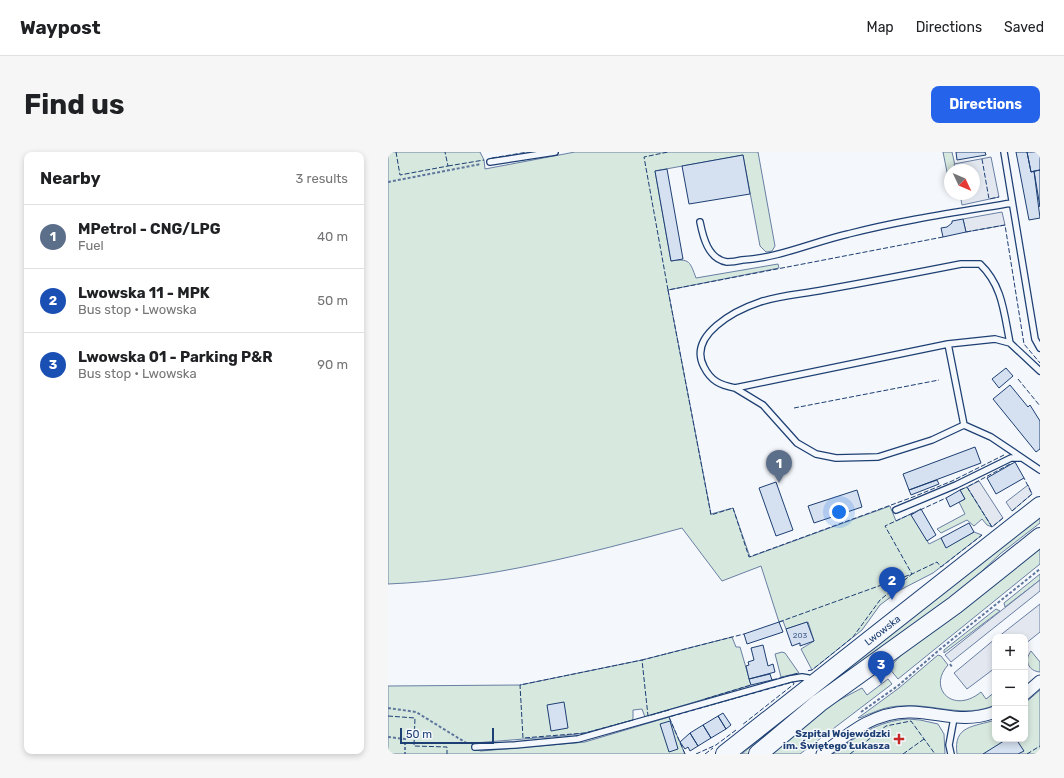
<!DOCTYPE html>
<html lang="en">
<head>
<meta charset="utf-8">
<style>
	body { margin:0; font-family:Rubik,sans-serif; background:#f6f6f6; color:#202124 }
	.controls { position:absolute; right:12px; bottom:12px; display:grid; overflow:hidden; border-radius:8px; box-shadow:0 2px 6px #0003 }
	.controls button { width:36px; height:36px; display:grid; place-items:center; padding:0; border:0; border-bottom:1px solid #e0e0e0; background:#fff; color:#202124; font:20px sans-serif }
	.compass { position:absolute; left:556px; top:12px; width:36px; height:36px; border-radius:50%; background:#fff; box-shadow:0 2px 6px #0003; rotate:134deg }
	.scale { position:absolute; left:12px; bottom:10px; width:94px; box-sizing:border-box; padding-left:4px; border:2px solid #1d3f73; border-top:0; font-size:11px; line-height:14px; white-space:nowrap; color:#1d3f73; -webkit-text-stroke:3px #f4f7fb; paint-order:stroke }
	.you { position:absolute; left:451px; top:360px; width:14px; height:14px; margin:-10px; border:3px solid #fff; border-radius:50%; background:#1a73e8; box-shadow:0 0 0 6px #1a73e833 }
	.badge { display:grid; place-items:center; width:26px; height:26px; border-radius:50%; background:#2563eb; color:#fff; font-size:13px; font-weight:700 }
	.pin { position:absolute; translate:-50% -33px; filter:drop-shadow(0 1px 2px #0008) }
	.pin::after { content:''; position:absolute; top:21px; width:14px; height:12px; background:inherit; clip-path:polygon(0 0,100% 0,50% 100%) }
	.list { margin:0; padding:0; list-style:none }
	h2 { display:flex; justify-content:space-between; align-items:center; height:52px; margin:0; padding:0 16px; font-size:17px }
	h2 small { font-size:13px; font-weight:400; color:#757577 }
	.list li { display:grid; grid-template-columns:26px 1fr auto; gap:12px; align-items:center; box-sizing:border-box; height:64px; padding:0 16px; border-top:1px solid #e0e0e0 }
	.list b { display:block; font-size:15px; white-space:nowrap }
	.list p { margin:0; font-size:13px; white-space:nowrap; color:#757577 }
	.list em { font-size:13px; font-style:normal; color:#757577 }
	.icon { flex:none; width:22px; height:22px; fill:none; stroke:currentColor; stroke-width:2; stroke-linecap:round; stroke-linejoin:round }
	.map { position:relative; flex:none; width:652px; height:602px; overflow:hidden; border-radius:8px }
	header { display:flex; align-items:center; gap:24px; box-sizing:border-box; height:56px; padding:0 20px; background:#fff; border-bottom:1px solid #e0e0e0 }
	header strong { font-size:19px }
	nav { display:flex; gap:22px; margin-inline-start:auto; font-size:14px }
	.intro { display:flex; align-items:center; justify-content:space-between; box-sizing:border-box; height:96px; padding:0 24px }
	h1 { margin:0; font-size:28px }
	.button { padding:10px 18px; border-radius:8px; background:#2563eb; color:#fff; font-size:14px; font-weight:700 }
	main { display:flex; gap:24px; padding:0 24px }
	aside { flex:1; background:#fff; border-radius:8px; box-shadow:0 2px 6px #0003 }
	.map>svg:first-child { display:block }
	.green { fill:#d7e8df; stroke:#687fa3 }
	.parking { fill:#e3e8f0; stroke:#687fa3 }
	.building { fill:#d5e0f0; stroke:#1d3f73 }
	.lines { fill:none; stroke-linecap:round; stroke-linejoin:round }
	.service-casing { stroke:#1d3f73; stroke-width:8 }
	.minor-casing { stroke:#1d3f73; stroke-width:13 }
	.primary-casing { stroke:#1d3f73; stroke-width:20 }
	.path { stroke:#5e769c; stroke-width:2; stroke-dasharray:3 2; stroke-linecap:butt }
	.service { stroke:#f4f7fb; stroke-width:5.5 }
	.minor { stroke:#f4f7fb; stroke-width:11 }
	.primary { stroke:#f4f7fb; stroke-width:18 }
	.fence { stroke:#1d3f73; stroke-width:1; stroke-dasharray:5 2; stroke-linecap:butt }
	.poi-dot { fill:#c62828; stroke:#f4f7fb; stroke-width:1.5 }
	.labels { text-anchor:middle; stroke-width:3; stroke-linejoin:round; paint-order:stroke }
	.number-label { font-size:8px; fill:#4b6792 }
	.street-label { font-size:10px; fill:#1d3f73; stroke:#f4f7fb }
	.poi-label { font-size:10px; font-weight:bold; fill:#1d3f73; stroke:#f4f7fb; text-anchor:end }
</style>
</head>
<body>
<header>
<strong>Waypost</strong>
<nav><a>Map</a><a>Directions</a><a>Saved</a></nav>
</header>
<div class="intro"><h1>Find us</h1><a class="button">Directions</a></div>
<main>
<aside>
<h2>Nearby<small>3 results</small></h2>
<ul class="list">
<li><span class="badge" style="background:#5c6f8a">1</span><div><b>MPetrol - CNG/LPG</b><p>Fuel</p></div><em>40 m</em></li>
<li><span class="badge" style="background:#1a4fb4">2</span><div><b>Lwowska 11 - MPK</b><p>Bus stop · Lwowska</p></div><em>50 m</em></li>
<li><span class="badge" style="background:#1a4fb4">3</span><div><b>Lwowska 01 - Parking P&amp;R</b><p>Bus stop · Lwowska</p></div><em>90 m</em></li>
</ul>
</aside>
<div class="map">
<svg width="652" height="602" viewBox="0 0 652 602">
	<rect width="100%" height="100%" fill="#f4f7fb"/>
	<!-- green -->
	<path class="green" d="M0,0h92l4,8 1,9 90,-17h183l17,94 -3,5 -6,1 -6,-6 -17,-91 -88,16 16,90c19,-3 19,1 25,17l82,-14 1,4 -111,22 43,224 22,-6 17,49 140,-51 6,15 25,-12 -9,6 17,29 12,-6 5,9 28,-15 8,3 -49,38 -33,17 -20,15 -18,25 -50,40 -11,-21 13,-8 -6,-19 -22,7 -3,-8 -4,1 -18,-56 -39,15 -40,-53c-96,26 -194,52 -294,56z
		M555,0h9l4,18h-6v17z
		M579,335l25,40 -5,-2 -5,-6 -8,7 -7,-6 -26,13 -4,-4 28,-15 -6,-12 6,-3 -5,-9z
		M652,363v8l-40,31 -40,38 -187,140 -25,22h-6l46,-40z
		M652,396v16l-142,115 -9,-11 18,-19z
		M652,422v6l-35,27 -1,-4z
		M608,457l4,2 -56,42v-3z
		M344,485l4,10h4l11,38 -103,31 -3,1 -3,-8 -9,1v10l-48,13 -24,3 -87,7 -1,6 8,2 104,-9 84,-25 16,37h-297v-68l132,-1 122,-25z
		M643,499l9,11v10c-12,-1 -16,-12 -9,-21z
		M394,500l3,1 14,20 -18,4 -6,-23z
		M550,503l3,1 7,9c-21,23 5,50 33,27l5,7 9,-7v13c-32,14 -61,-2 -94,1 -10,0 -20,3 -29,7 -5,1 -10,5 -14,5l41,-30z
		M500,527l4,5 -92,70h-30l56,-47 36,-19 5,7z
		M652,538v64h-83c-4,-29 17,-27 38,-34v19h30v-36z
		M520,567l12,1 18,4 6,10 1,20h-112c24,-18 44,-33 75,-35z"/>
	<!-- parking -->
	<path class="parking" d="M603,5l8,40 -37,8 -2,-11h14v-24h-18l-2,-6z
		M614,60l3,13 -39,7 -3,-13z
		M591,329l24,37 -11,9 -25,-40z
		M640,333l4,9 -20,17 -6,-9z
		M652,428v11l-89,71 -6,-7z
		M652,452v28l-15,12v-7h-27z
		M607,487v29l-28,21 -13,-16z"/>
	<!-- building -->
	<path class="building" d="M568,0h29l1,3 -29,5z
		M628,0h11l4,20 3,-1 6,47 -11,2z
		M639,0h13v18l-9,2z
		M355,3l7,39 -61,10 -7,-38z
		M279,17l16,90 -12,2 -16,-90z
		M652,18v37l-6,-36z
		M575,67l3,13 -23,5 -2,-9 6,-1 5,-4v-2z
		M618,216l7,8 -14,12 -7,-9z
		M622,233l18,22 2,-2 10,16v28l-4,3 -43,-53z
		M587,295l6,16 -72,27 -6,-16z
		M627,310l9,16 -28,16 -9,-16z
		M549,328l2,4 -28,11 -2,-5z
		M388,330l17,48 -17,6 -17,-48z
		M469,338l5,17 -48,16 -6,-17z
		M572,338l5,9 -15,8 -4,-9z
		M533,357l15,26 -9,6 -16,-26z
		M581,371l5,9 -28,16 -5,-10z
		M391,470l4,10 -36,12 -3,-10z
		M419,470l7,19 -14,5v-3l-8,3 -6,-17z
		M375,493l5,21 5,-2 2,8 -26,7 -3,-13 3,-1 -1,-3 6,-2 -3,-12z
		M382,522l2,6 -21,5 -2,-6z
		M176,550l4,26 -17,3 -4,-26z
		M335,561l8,12 -5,4 -8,-13z
		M330,564l8,13 -15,9 -8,-13z
		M282,569l8,28 -9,3 -9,-28z
		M315,573l8,13 -13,8 -8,-13z
		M302,581l8,13 -8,5 -2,-4 -3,2 -5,-7z
		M619,587h9l8,12 -6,3h-35z"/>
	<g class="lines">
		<!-- service casing -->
		<g class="service-casing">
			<path id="service" d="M616,0l31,187 5,9
				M102,10l65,-10
				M312,70c3,15 8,37 27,40 5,0 11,-1 15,-2 37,-2 71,-18 106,-26 54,-14 110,-22 164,-31
				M622,191c-6,-29 -7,-57 -30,-79h-19c-46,9 -92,18 -138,26 -20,4 -43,5 -63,12 -24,8 -73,33 -56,65 7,14 16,18 31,21l213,-44 47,-5 15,4 30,28
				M347,236l28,17 34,38 19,11 20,4 42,-1 54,-17 32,-15 -16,-81
				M576,273l27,12 49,33
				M508,358l60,-25 55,-27h9
				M87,595l40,-2 63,-6 212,-60 12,-2 6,1 4,5
				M563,602l-2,-9 5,-27"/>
		</g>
		<!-- minor casing -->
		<g class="minor-casing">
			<path id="minor" d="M637,542l15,-13
				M434,602c27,-21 53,-43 89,-42 31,1 52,12 84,0"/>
		</g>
		<!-- primary casing -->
		<g class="primary-casing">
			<path id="primary" d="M337,602l315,-248
				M370,602l61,-51 136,-98 85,-68"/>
		</g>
		<!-- path -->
		<path class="path" d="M0,30l93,-18
			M562,512l2,3
			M0,556l28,4 52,32
			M473,560l38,-27 40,-35 101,-81
			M0,585l17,2v15"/>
		<!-- service -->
		<use href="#service" class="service"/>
		<!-- minor -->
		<use href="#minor" class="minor"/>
		<!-- primary -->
		<use href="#primary" class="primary"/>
		<!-- fence -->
		<path class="fence" d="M8,0l4,23 48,-9 -3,-14
			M104,6l36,-6
			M594,7l7,40 10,-2
			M60,14l36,-6
			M578,80l39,-7 19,119 16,19
			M555,85l-275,53 43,225 22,-7 16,49 164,-60 39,-16 52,-26
			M280,138l-24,-133 24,-5
			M630,227l22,27
			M406,256l145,-28
			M572,338l7,-3
			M532,358l26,-12
			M624,359l20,-17 -8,-16
			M525,361l-28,13 27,48 25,-12 4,5 41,-32
			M615,366l-11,9 -25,-40 45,-24
			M391,470l133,-48 -32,26 -27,37 -41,33 -6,1
			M384,528l27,-7
			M317,547l46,-14
			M281,558l-21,6 -6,-56 102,-26
			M0,564l27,2 -1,28 33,1v7
			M245,568l-48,13 -62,5 -3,-53 122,-25
			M297,602l-16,-37 124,-35 1,2 -52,41
			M308,602l20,-9 20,-15
			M317,602l8,-6
			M462,602l36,-28 25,-5 24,33
			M515,602l21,-15
			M639,602l13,-8"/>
	</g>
	<!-- markers -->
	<path class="poi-dot" d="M509 581h4v4h4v4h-4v4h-4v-4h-4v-4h4z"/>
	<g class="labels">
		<!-- number labels -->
		<g class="number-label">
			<text x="412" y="486">203</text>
		</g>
		<!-- street labels -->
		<g class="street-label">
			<text transform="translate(494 478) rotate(-38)" y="4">Lwowska</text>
		</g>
		<!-- poi labels -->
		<g class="poi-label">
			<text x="502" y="585">Szpital Wojewódzki<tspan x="502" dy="12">im. Świętego Łukasza</tspan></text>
		</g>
	</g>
</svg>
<div class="controls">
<button>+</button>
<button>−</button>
<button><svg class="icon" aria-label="layers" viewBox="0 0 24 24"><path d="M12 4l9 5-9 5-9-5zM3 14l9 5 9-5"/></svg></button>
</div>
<svg class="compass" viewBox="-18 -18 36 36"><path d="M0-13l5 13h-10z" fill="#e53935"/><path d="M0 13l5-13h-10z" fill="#757577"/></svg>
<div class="scale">50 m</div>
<div class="you"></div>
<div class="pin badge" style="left:391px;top:331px;background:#5c6f8a">1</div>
<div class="pin badge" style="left:504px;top:448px;background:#1a4fb4">2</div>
<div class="pin badge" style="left:493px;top:532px;background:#1a4fb4">3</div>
</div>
</main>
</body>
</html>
